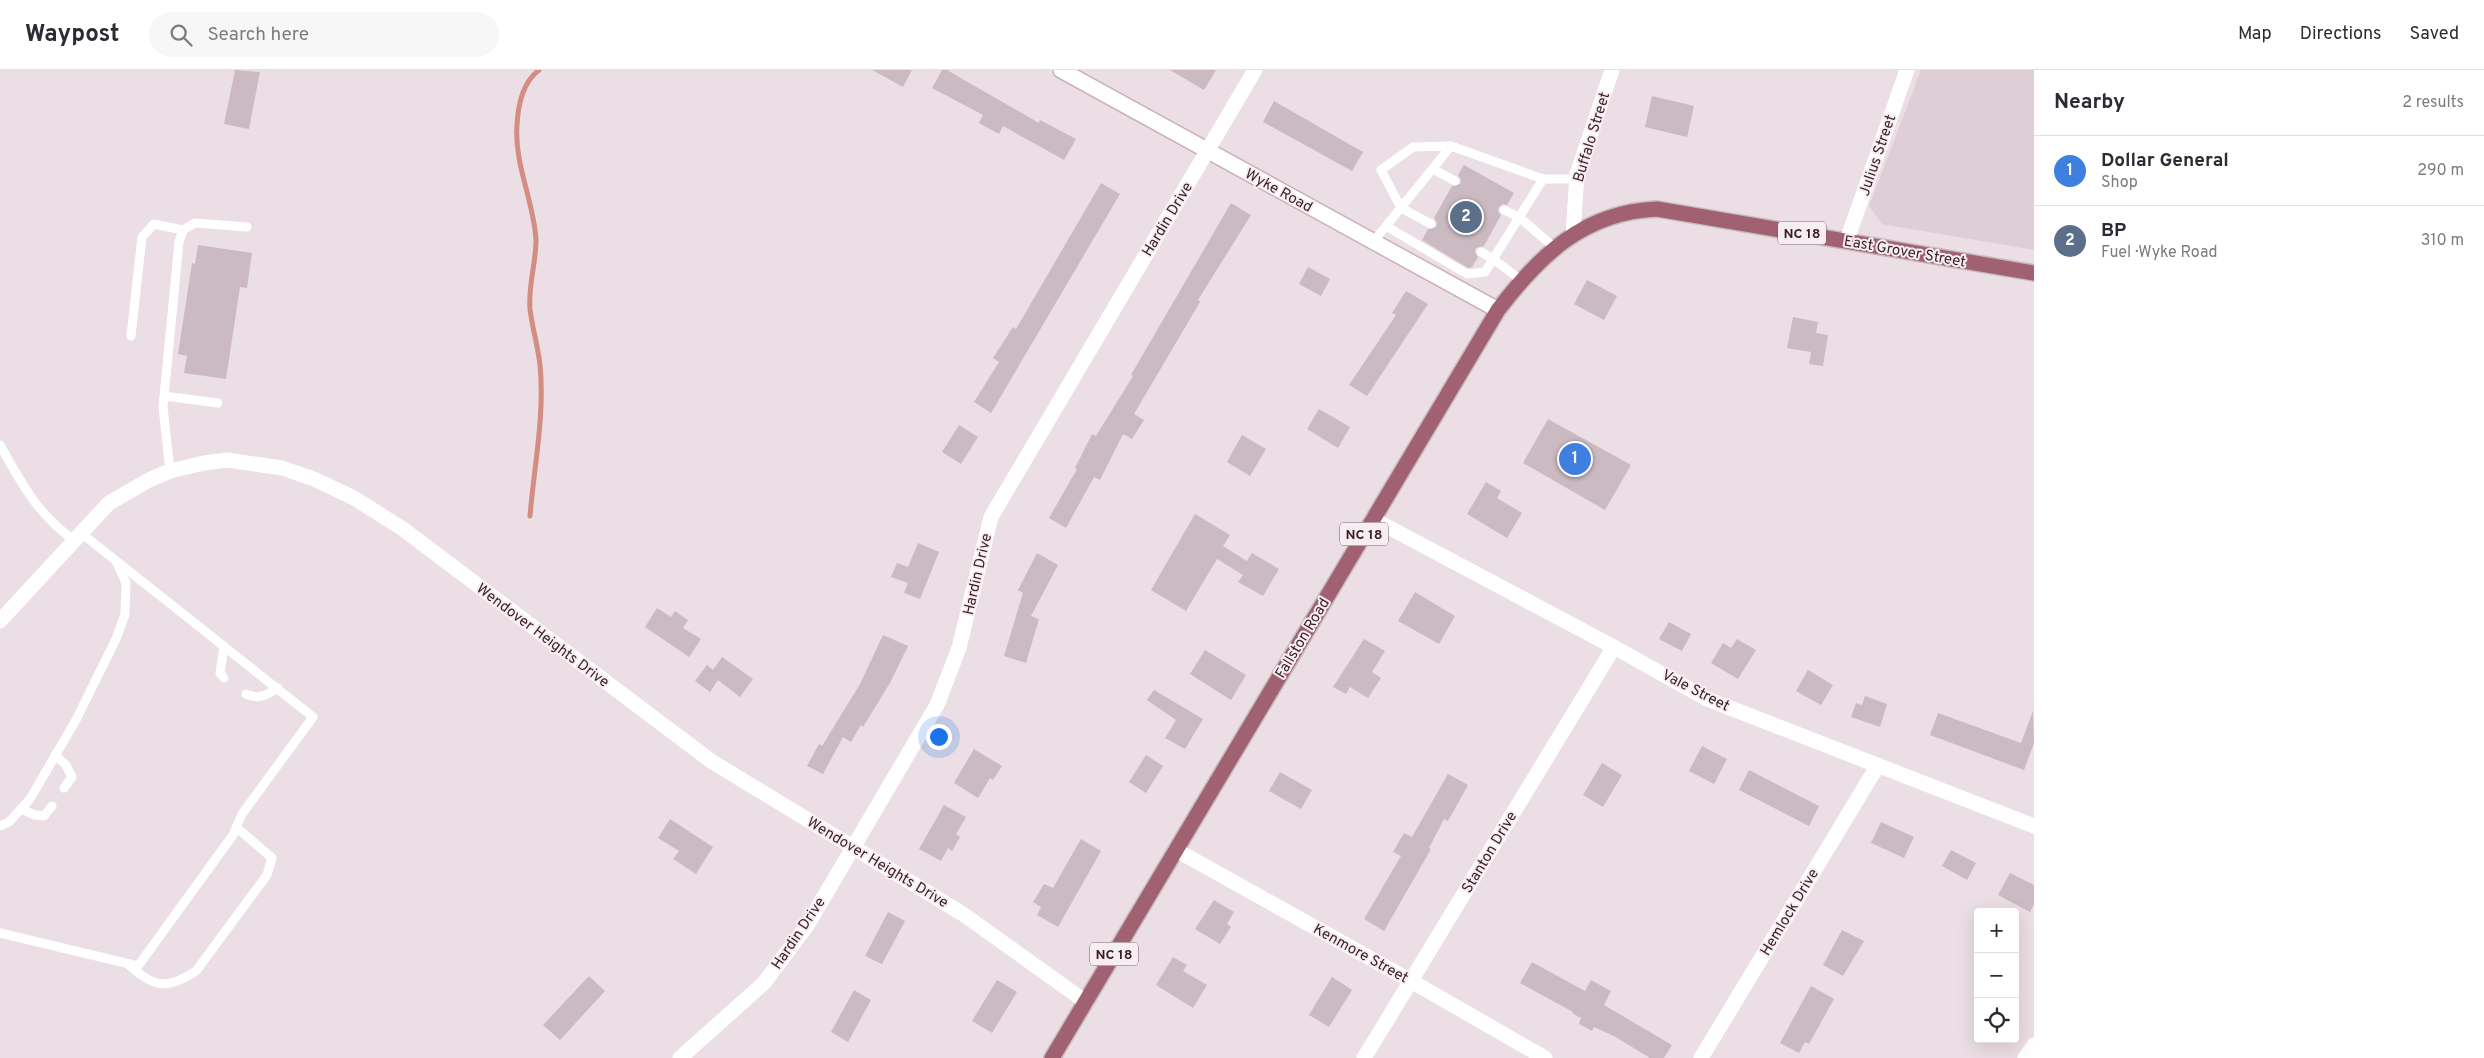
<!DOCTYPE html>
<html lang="en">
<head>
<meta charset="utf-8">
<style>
	body { margin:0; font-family:Overpass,sans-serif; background:#f7f7f7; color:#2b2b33 }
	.controls { position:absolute; right:15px; bottom:15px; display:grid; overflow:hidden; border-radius:5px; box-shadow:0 5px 20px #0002 }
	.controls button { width:45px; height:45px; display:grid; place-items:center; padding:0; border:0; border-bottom:1px solid #e1e1e2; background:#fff; color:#2b2b33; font:25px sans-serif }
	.you { position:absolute; left:938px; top:666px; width:18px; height:18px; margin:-12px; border:4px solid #fff; border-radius:50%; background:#1a73e8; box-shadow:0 0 0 8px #1a73e833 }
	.badge { display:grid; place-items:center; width:32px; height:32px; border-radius:50%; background:#3b778c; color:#fff; font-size:16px; font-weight:700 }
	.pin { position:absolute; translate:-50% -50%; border:2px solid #fff; box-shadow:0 1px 5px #0006 }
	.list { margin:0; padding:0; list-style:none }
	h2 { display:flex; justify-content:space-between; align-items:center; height:65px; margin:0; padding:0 20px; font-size:21px }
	h2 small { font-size:16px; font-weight:400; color:#7c7c81 }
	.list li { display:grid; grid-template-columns:32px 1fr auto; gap:15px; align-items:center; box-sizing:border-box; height:70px; padding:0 20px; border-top:1px solid #e1e1e2 }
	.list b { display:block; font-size:19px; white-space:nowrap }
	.list p { margin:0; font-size:16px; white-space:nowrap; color:#7c7c81 }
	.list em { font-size:16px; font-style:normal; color:#7c7c81 }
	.icon { flex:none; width:28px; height:28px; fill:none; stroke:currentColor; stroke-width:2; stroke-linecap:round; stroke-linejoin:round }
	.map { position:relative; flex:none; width:2034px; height:988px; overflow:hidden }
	header { display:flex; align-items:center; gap:30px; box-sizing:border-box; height:70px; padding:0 25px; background:#fff; border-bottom:1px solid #e1e1e2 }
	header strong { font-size:24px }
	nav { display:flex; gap:28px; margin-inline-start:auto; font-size:18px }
	.search { width:350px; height:45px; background:#f7f7f7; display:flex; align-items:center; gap:12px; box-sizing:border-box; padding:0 18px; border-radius:28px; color:#7c7c81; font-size:19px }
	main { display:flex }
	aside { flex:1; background:#fff }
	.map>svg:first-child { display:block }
	.built { fill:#decfd6 }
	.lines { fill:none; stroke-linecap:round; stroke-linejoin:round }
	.stream { stroke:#d38d83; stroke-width:5 }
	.building { fill:#cbbac2 }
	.secondary-casing { stroke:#cbb1bb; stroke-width:18 }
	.primary-casing { stroke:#c4bcbe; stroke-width:18 }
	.lane { stroke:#fff; stroke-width:9 }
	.street { stroke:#fff; stroke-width:15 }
	.secondary { stroke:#fff; stroke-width:15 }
	.primary { stroke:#a26073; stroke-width:15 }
	.labels { text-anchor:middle; stroke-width:4; stroke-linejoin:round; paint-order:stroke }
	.shield { fill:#f7eef3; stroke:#735d64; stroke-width:1 }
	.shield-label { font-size:14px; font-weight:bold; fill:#3b1f27 }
	.street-label { font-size:15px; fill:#3b1f27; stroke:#f7eef3 }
</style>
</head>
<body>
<header>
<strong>Waypost</strong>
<div class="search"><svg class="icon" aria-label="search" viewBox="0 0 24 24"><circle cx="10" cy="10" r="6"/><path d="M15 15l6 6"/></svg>Search here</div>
<nav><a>Map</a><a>Directions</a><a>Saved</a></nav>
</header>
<main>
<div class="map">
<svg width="2034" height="988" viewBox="0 0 2034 988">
	<rect width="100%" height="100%" fill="#ebdee4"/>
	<!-- built -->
	<path class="built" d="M1921,0h113v180l-152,-26 -13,-18z"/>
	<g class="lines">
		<!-- stream -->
		<path class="stream" d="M530,446c4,-49 15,-102 10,-151 -2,-19 -8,-38 -10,-56 -2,-23 6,-46 6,-69 -2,-39 -22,-75 -19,-115 1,-20 6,-43 22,-55"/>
	</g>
	<!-- building -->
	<path class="building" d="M235,0l25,2 -11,57 -25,-5z
		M872,0h40l-9,17z
		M942,0h5l92,53 1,-3 36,19 -12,21 -61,-34 -4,8 -20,-11 4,-8 -51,-27z
		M1170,0h46l-12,20z
		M1652,26l42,10 -7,31 -42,-10z
		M1274,31l89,51 -11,19 -89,-49z
		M1464,95l50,28 -7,12 -4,-1 -4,3 -1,4 3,4 -17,31 -8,2 -1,4 3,5 -6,10 -4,1 -46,-28 6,-11 8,-2 1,-4 -3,-5 18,-32 8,-2 1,-4 -3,-5z
		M1101,113l19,11 -129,219 -17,-11 25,-40 -6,-4 20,-31 3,2z
		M1231,133l20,12 -53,85 2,2 -66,112 10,6 -12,19 -9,-5 -23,46 -6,-3 -28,51 -17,-10 28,-49 -2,-1 17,-34 4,2 37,-60 -2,-1z
		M198,175l54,8 -5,35 -7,-1 -14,92 -42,-6 3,-17 -9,-2 14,-91 3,1z
		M1308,197l22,12 -9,17 -22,-12z
		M1587,210l30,16 -13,24 -30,-16z
		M1406,221l22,13 -61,92 -18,-11 47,-70 -4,-2z
		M1793,247l25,5 -2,11 12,2 -5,31 -14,-2 2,-12 -24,-4z
		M1319,339l31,18 -12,21 -31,-19z
		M1548,349l83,46 -26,45 -82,-47z
		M959,355l19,12 -17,27 -19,-12z
		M1242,365l24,14 -16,27 -23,-14z
		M1486,412l15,9 -4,7 25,15 -15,25 -40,-24z
		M1195,444l35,21 -7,11 24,15 5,-8 27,16 -16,27 -25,-14 5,-7 -26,-16 -31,52 -35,-21z
		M918,473l21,9 -19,47 -16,-6 4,-10 -17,-6 6,-14 11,4z
		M1037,483l21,12 -27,51 8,3 -13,44 -22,-7 19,-63 -5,-3z
		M1415,522l40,24 -16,28 -41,-23z
		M657,538l14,9 4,-6 13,9 -5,8 18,11 -12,18 -44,-30z
		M1669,552l22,12 -9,17 -23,-12z
		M883,565l25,11 -18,37 -27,44 -2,-2 -10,17 -8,-5 -20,37 -16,-8 12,-22 3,2 38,-62z
		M1364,569l21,12 -13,21 9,6 -13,20 -18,-11 -4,7 -13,-7z
		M1737,569l19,11 -18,29 -27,-16 12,-20 8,5z
		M1205,580l41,25 -15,25 -41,-26z
		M722,587l31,22 -13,18 -22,-17 -8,12 -15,-11 12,-16 6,5z
		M1808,600l25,15 -12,20 -25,-14z
		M1154,620l49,29 -18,30 -20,-11 11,-18 -29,-20z
		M1865,626l22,8 -7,23 -29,-10 5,-14 6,2z
		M2033,641l1,32 -10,27 -94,-35 8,-22 83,30z
		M1702,676l25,13 -13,25 -25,-13z
		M974,679l28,17 -9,14 -3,-2 -12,20 -24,-15z
		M1146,685l17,11 -17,27 -17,-11z
		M1602,693l20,12 -19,32 -20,-12z
		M1749,700l70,36 -10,20 -70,-36z
		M1280,702l32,18 -11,19 -32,-18z
		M1448,704l20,11 -20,36 -4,-2 -15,29 2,1 -47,82 -20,-12 37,-63 -8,-4 11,-19 8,4z
		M944,735l22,12 -10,17 4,3 -8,14 -4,-3 -7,13 -22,-12z
		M670,749l43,28 -17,27 -23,-15 6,-8 -21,-13z
		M1881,752l33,15 -10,21 -33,-15z
		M1081,769l20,12 -43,76 -21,-12 4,-8 -8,-5 11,-18 9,4z
		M1951,780l25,13 -9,17 -25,-14z
		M2010,803l24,12v19l-4,8 -32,-17z
		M1214,830l20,12 -7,12 4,3 -11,17 -25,-15z
		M888,842l17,9 -23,43 -17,-8z
		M1842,860l22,11 -21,35 -20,-11z
		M1173,887l14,8 -4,6 24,14 -14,23 -37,-23z
		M1532,892l53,29 6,-11 20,11 -7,14 68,40 -8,13h-14l-36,-22 -20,-9 -2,4 -13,-7 2,-6 -9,-5 1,-1 -53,-29z
		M589,906l16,15 -45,49 -17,-15z
		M1332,907l20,13 -23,37 -20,-12z
		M997,910l20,12 -25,41 -20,-12z
		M1811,916l23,13 -25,45 -4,-2 -6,11 -19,-10z
		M854,920l17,10 -23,42 -17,-10z"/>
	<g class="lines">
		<!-- secondary casing -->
		<g class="secondary-casing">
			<path id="secondary" d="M1061,0l437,240"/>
		</g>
		<!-- primary casing -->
		<g class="primary-casing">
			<path id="primary" d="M1052,988l446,-748c42,-55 86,-98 159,-101l377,64"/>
		</g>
		<!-- lane -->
		<path class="lane" d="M1433,99l22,12
			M1543,109h33
			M1504,140l15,7 36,31
			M1431,154l-30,-16 -20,-38 32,-23 38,-1
			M1373,172c26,-32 52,-64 78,-96l92,33 -58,93 -18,2 -81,-48
			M1481,182l12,7 28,21
			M131,266l11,-99 12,-13 29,6
			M164,326l54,7
			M0,375c21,38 38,70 75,96
			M170,401l-7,-64 16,-165 4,-12 12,-7 52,4
			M224,608l-4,-5 4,-27
			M246,624c12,6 21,1 32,-6
			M55,685l11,10 6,12 -8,11
			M21,739l14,6 9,1 8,-10
			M0,756l9,-4 21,-23 46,-79 40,-81 9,-25 1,-31 -9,-20
			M0,863l138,33 95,-131 9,-21 71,-97 -232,-184
			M129,895c25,23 38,25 67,6l71,-96 5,-17 -36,-31"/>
		<!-- street -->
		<path class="street" d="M1573,164l4,-60 35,-104
			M1847,170l60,-170
			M1373,449l241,128 93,52 327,127
			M0,551l109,-118 40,-23 21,-9 34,-8 23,-3 55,8 32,11 40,19 49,31 308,232 252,153 123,88
			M1176,780l235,131 134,77
			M680,988l84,-75 44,-59 129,-219 22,-57 32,-131 264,-447
			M1364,988l250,-411
			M1701,988l177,-293
			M2025,988l9,-13"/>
		<!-- secondary -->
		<use href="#secondary" class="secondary"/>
		<!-- primary -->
		<use href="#primary" class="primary"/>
	</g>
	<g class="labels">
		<!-- shield labels -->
		<g class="shield">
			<rect x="1778" y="151.5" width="48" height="23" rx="4"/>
			<rect x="1340" y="452.5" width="48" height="23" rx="4"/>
			<rect x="1090" y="872.5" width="48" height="23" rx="4"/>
		</g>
		<g class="shield-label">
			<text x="1802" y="168">NC 18</text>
			<text x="1364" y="469">NC 18</text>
			<text x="1114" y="889">NC 18</text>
		</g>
		<!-- street labels -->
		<g class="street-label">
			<text transform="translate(1591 67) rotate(-73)" y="5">Buffalo Street</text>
			<text transform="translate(1877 85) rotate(-71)" y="5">Julius Street</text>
			<text transform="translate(1279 120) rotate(29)" y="5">Wyke Road</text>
			<text transform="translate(1167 149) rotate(-59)" y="5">Hardin Drive</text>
			<text transform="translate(1905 181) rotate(10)" y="5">East Grover Street</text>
			<text transform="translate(977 504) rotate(-77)" y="5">Hardin Drive</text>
			<text transform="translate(543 565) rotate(37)" y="5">Wendover Heights Drive</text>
			<text transform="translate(1302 568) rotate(-59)" y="5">Fallston Road</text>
			<text transform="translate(1696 620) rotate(27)" y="5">Vale Street</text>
			<text transform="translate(1489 782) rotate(-59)" y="5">Stanton Drive</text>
			<text transform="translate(878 792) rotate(31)" y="5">Wendover Heights Drive</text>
			<text transform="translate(1789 842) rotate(-59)" y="5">Hemlock Drive</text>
			<text transform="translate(798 863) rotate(-56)" y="5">Hardin Drive</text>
			<text transform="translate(1361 883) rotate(29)" y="5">Kenmore Street</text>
		</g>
	</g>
</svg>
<div class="controls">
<button>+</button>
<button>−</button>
<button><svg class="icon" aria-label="locate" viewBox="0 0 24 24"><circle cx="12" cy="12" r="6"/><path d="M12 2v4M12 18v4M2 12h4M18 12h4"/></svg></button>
</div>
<div class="you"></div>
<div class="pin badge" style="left:1575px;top:389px;background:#3f7fe0">1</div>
<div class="pin badge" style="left:1466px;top:147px;background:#5c6f8a">2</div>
</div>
<aside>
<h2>Nearby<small>2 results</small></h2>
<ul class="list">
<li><span class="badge" style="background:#3f7fe0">1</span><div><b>Dollar General</b><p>Shop</p></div><em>290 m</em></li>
<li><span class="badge" style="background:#5c6f8a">2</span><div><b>BP</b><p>Fuel · Wyke Road</p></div><em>310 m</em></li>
</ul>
</aside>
</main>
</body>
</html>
